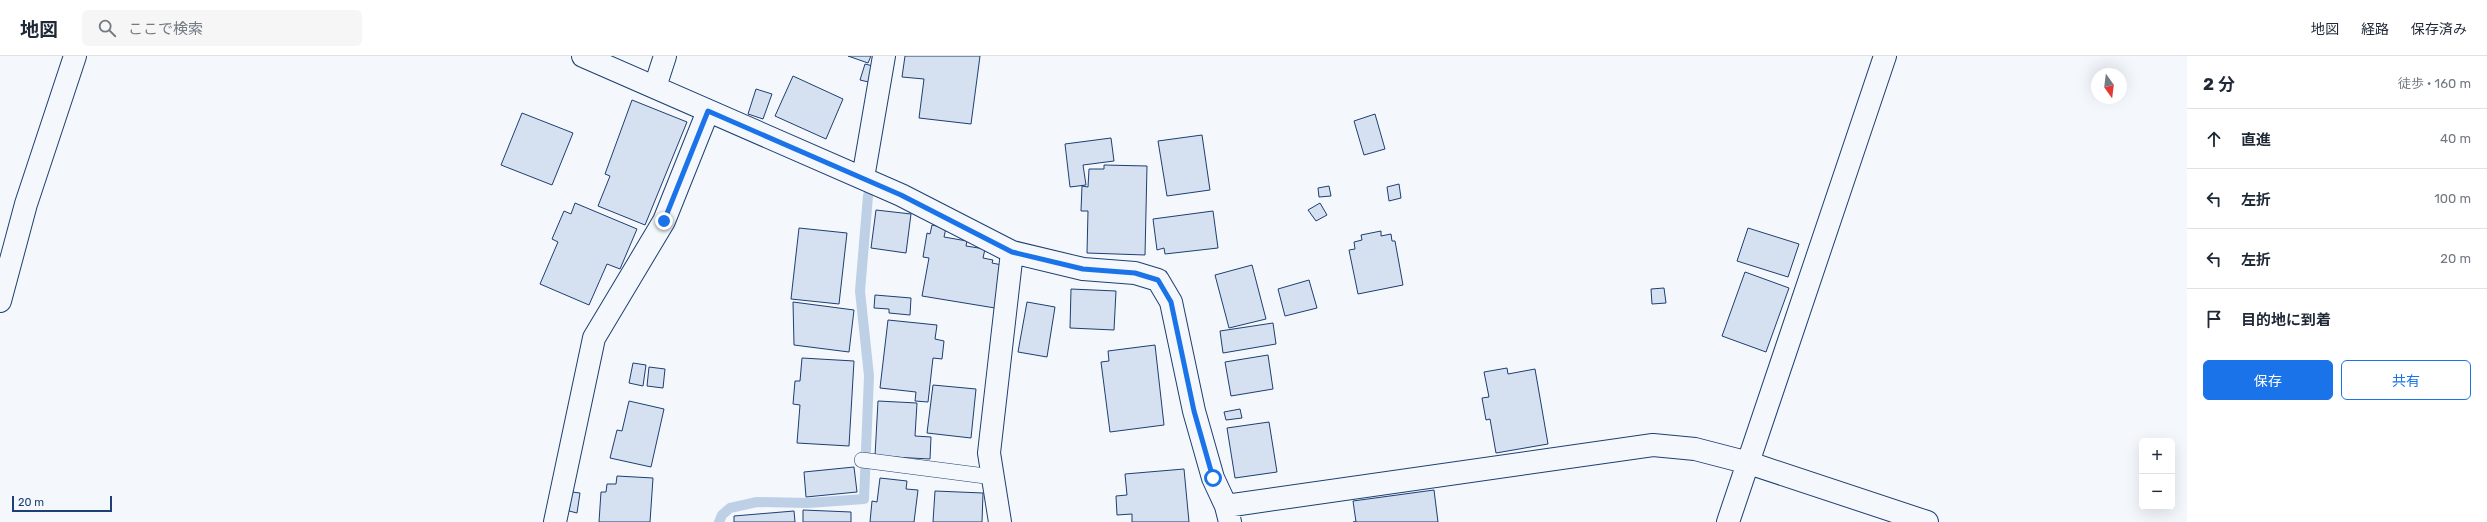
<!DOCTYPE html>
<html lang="ja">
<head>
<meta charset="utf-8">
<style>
	body { margin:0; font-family:Rubik,"Noto Sans JP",sans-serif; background:#f6f6f7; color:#1f2937 }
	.controls { position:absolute; right:12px; bottom:12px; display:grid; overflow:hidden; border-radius:6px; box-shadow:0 4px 16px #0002 }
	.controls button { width:36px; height:36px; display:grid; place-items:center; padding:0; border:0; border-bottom:1px solid #e0e1e3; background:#fff; color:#1f2937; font:20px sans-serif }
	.compass { position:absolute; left:2091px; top:12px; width:36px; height:36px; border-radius:50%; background:#fff; box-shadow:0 4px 16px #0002; rotate:166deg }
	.scale { position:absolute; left:12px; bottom:10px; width:100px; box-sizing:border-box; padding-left:4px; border:2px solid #1d3f73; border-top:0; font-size:11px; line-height:14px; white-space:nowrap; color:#1d3f73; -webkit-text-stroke:3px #f4f7fb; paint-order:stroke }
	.stop { position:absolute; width:12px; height:12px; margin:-9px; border:3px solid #1a73e8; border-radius:50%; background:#fff }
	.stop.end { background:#1a73e8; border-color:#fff; box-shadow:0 1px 4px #0008 }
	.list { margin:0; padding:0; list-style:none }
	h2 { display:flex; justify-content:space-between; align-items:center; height:52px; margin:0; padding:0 16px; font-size:17px }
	h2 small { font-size:13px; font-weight:400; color:#747a83 }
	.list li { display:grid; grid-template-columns:26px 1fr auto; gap:12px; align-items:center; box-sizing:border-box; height:60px; padding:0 16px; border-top:1px solid #e0e1e3 }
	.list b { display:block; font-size:15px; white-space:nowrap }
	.list em { font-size:13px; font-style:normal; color:#747a83 }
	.actions { display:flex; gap:8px; padding:12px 16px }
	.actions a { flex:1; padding:9px 0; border:1px solid #1a73e8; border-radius:6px; text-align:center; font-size:14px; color:#1a73e8 }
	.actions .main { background:#1a73e8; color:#fff }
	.icon { flex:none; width:22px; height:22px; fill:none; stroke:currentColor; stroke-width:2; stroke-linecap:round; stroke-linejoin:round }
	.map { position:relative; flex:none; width:2187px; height:466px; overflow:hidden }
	header { display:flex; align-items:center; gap:24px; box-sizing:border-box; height:56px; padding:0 20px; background:#fff; border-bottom:1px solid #e0e1e3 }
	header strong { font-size:19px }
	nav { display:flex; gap:22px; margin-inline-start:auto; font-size:14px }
	.search { width:280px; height:36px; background:#f6f6f7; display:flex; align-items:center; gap:10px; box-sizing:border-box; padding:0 14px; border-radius:6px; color:#747a83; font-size:15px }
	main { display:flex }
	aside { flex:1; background:#fff }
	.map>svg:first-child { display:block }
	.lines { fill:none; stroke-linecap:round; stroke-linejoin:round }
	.stream { stroke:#bed0e5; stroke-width:10 }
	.building { fill:#d5e0f0; stroke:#1d3f73 }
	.lane-casing { stroke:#1d3f73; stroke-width:16 }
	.street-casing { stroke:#1d3f73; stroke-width:24 }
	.lane { stroke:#f4f7fb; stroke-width:15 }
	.street { stroke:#f4f7fb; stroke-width:22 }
	.route { stroke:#1a73e8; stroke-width:5 }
</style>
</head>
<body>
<header>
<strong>地図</strong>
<div class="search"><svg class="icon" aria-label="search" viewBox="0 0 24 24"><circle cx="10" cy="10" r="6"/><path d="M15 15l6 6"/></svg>ここで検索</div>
<nav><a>地図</a><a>経路</a><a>保存済み</a></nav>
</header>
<main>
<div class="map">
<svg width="2187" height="466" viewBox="0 0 2187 466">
	<rect width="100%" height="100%" fill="#f4f7fb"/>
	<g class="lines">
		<!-- stream -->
		<path class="stream" d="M719,466l3,-7 8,-7 27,-6 51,1 56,-4 5,-123 -9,-85 8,-95 4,-16"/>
	</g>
	<!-- building -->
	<path class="building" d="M848,0h23l-3,7z
		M905,0h75l-9,68 -52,-6 5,-39 -22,-2z
		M865,8l12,3 -4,16 -13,-3z
		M793,20l50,23 -17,40 -51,-23z
		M756,33l16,5 -9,25 -15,-5z
		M632,44l55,22 -42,103 -47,-19 12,-30 -5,-2z
		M522,57l51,20 -21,52 -51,-20z
		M1375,58l10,35 -21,6 -10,-34z
		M1202,79l8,55 -43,6 -9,-55z
		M1111,82l3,23 -31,4 3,20 -16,2 -5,-43z
		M1104,109l43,1 -2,89 -58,-2 1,-42h-7l1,-25 6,1 1,-18h15z
		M1399,128l2,14 -12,3 -2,-14z
		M1329,130l2,10 -12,1 -1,-9z
		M575,147l62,26 -17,40 -13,-5 -18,41 -49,-21 18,-42 -6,-3 12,-28 7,3z
		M1320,147l7,12 -11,6 -8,-11z
		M876,154l35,4 -5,39 -35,-5z
		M1213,155l5,37 -53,6 -1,-6 -7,2 -4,-31z
		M932,169l14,3 -2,9 23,4 -1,5 19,3 -2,9 10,2 -1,3 10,2 -7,43 -73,-12 7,-38 -6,-1 4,-24 3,1z
		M799,172l48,5 -8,71 -48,-5z
		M1748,172l51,16 -11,33 -51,-16z
		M1381,175v5l10,-2 1,7h3l8,44 -45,9 -9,-44 6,-1 -1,-7 8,-2 -1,-5z
		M1252,209l14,54 -37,9 -14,-53z
		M1745,216l44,16 -23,64 -44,-16z
		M1309,224l8,28 -32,8 -7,-27z
		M1664,232l2,15 -14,1 -1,-15z
		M1071,233l45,2 -2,39 -44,-2z
		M875,239l36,3 -1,17 -21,-2v-4l-15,-1z
		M793,246l61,8 -5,42 -55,-7z
		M1027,246l28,5 -8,50 -29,-5z
		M888,264l49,5 -2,14 9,2 -2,18 -9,-1 -5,44 -13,-1 1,-9 -36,-4z
		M1273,267l3,21 -53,9 -3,-22z
		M1155,289l9,80 -54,7 -9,-70 8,-1 -1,-10z
		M1268,299l5,34 -42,7 -6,-34z
		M802,302l52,3 -5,85 -52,-3 3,-38 -7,-1 2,-23h5z
		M633,307l13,2 -3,21 -14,-3z
		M649,311l16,2 -2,19 -16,-2z
		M1507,312l1,6 27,-5 13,75 -52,9 -6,-34 -4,1 -4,-22 7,-1 -5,-25z
		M933,329l43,4 -5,49 -44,-5z
		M629,345l35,8 -13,58 -41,-9 7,-28 5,1z
		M878,345l39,2 -2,33 16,1 -1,22 -55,-3z
		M1240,353l2,9 -16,2 -2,-8z
		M1269,366l8,50 -42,6 -8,-50z
		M854,411l3,25 -51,5 -2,-25z
		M1184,413l5,53h-57v-8l-15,1 -1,-19 11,-1 -2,-21z
		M617,420l36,2 -3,44h-51l2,-30h5l1,-8h9z
		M880,422l27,3 -1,8 12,1 -4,32h-44l2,-21 5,1z
		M1434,434l4,32h-85h3l-3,-21z
		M935,435l48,2 -1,29h-49z
		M572,436l8,1 -3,20 -8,-2z
		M803,454l48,2v10h-48z
		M794,455l1,11h-61v-6z"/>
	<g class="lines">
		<!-- lane casing -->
		<g class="lane-casing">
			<path id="lane" d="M862,404l131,17"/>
		</g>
		<!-- street casing -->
		<g class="street-casing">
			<path id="street" d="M583,0l318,139 111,57 71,17 52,4 23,7 13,22 23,109 19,67 13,28 4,16
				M655,31l10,-31
				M863,122l21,-122
				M0,245l26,-97 49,-148
				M1226,450l427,-61 42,4 54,14 178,59
				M555,466l39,-184 70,-117 44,-110
				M1000,466l-11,-69 23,-201
				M1728,466l157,-466"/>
		</g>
		<!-- lane -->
		<use href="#lane" class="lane"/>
		<!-- street -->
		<use href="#street" class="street"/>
	</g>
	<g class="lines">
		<!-- route -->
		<path class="route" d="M664,165l44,-110 193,84 111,57 71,17 52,4 23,7 13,22 23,109 19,67"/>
	</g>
</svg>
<div class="controls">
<button>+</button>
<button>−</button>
</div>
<svg class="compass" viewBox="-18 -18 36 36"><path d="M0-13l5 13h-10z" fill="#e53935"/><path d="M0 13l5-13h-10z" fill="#747a83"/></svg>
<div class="scale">20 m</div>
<div class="stop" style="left:1213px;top:422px"></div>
<div class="stop end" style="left:664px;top:165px"></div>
</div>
<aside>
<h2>2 分<small>徒歩 · 160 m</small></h2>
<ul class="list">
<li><svg class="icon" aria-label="ahead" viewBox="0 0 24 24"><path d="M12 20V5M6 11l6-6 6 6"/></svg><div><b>直進</b></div><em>40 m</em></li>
<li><svg class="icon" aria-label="left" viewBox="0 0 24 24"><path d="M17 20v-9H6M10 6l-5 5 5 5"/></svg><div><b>左折</b></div><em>100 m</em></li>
<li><svg class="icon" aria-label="left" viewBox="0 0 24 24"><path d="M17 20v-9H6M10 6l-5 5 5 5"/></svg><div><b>左折</b></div><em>20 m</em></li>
<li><svg class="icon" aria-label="arrive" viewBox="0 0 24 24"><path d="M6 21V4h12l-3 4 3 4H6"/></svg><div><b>目的地に到着</b></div></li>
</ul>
<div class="actions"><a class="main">保存</a><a>共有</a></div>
</aside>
</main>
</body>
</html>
